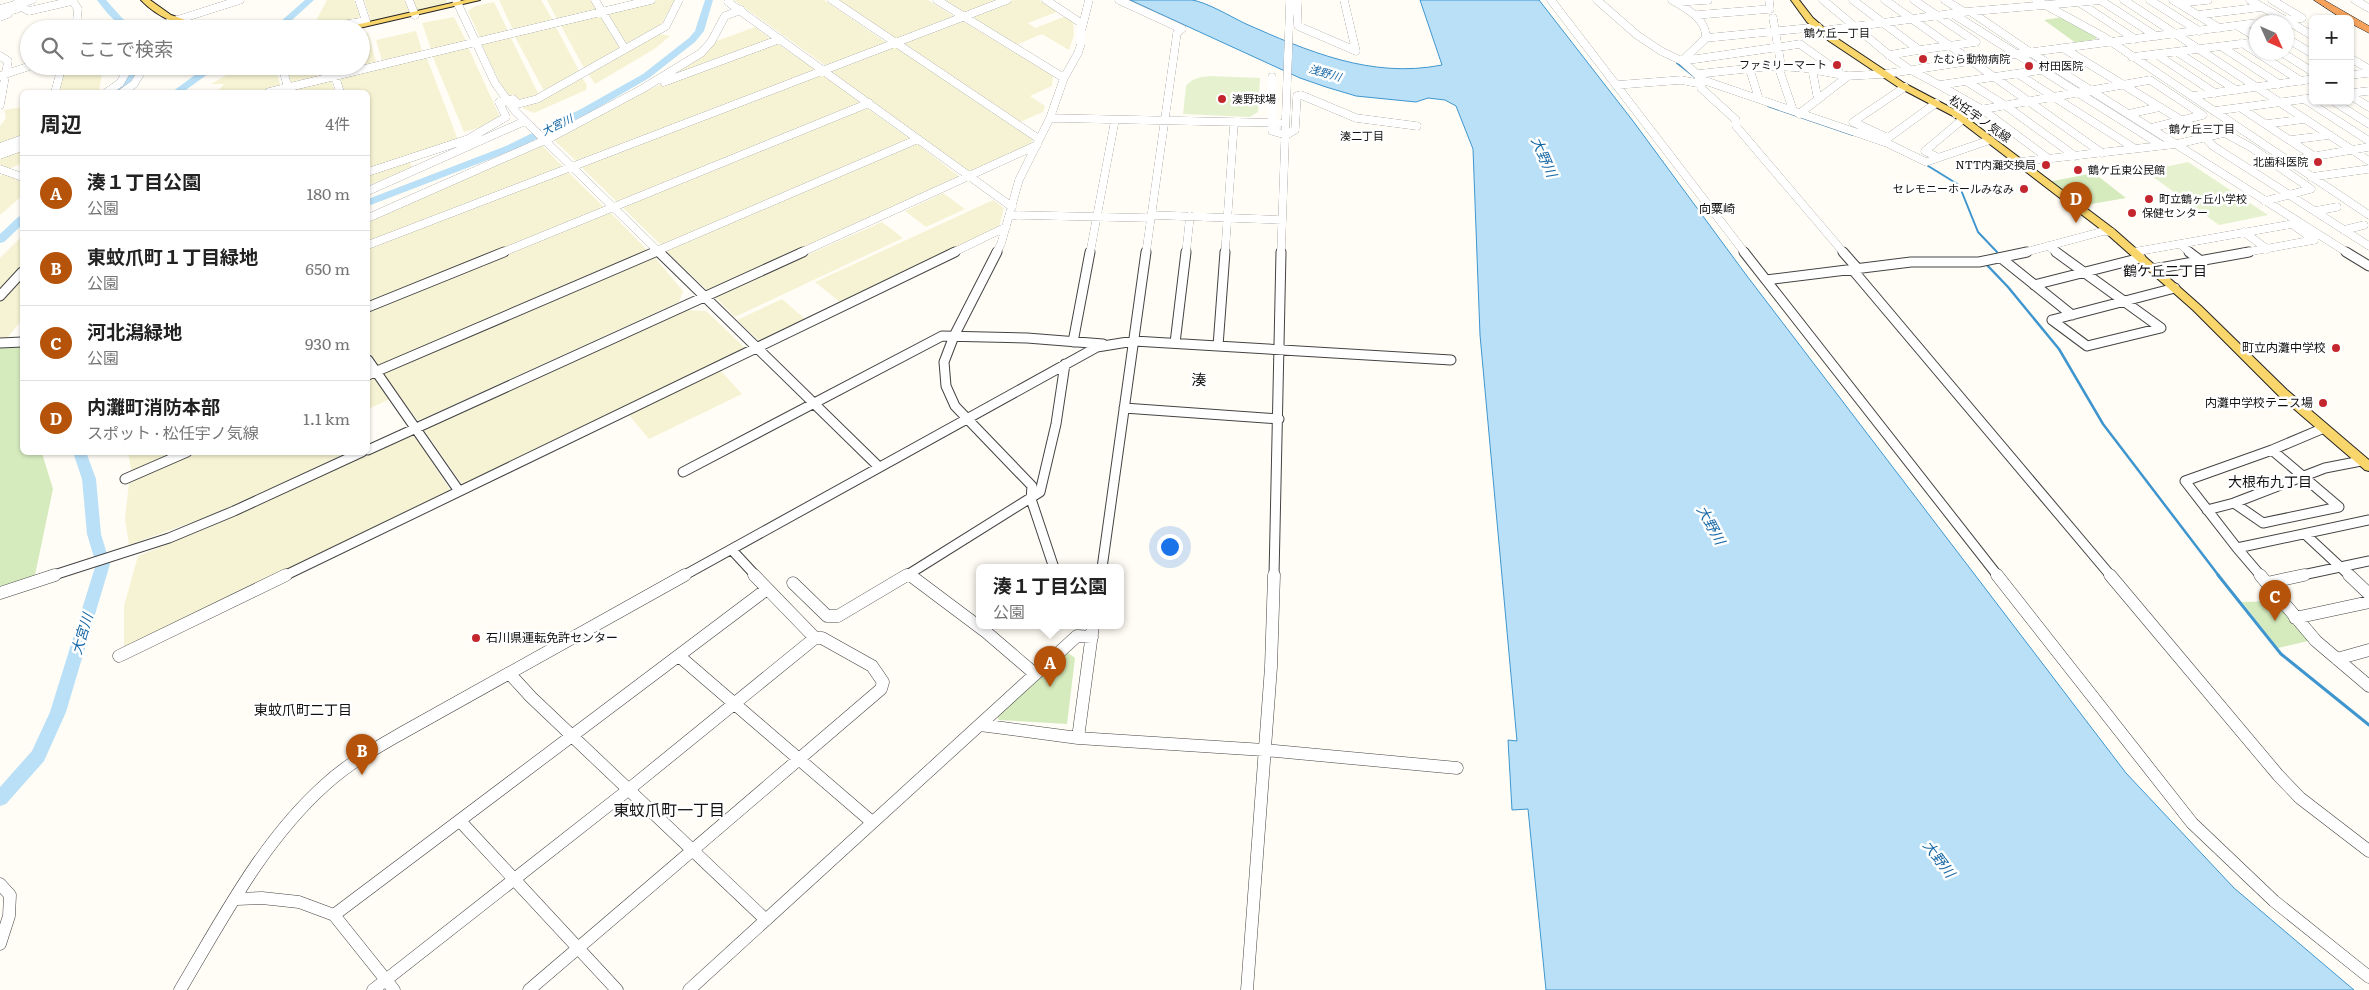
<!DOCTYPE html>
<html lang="ja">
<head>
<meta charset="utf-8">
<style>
	body { margin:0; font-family:Literata,"Noto Sans JP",serif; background:#f2f2f2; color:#222 }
	.controls { position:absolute; right:15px; top:15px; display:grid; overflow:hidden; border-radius:8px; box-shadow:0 1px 4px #0004 }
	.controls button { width:45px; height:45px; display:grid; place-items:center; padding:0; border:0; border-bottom:1px solid #e0e0e0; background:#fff; color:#222; font:25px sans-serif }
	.compass { position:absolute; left:2249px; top:15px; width:45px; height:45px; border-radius:50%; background:#fff; box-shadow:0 1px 4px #0004; rotate:135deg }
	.you { position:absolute; left:1169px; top:546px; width:18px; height:18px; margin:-12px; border:4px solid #fff; border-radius:50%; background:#1a73e8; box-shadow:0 0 0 8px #1a73e833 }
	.badge { display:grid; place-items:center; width:32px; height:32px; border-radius:50%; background:#b45309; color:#fff; font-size:16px; font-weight:700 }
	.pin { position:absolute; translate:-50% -41px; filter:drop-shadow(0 1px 2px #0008) }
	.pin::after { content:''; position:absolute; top:26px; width:18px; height:15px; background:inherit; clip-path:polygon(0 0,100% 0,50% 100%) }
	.popup { position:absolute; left:976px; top:564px; width:148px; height:65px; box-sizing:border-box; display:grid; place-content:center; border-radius:8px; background:#fff; filter:drop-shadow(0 1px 4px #0005); font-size:16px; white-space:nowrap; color:#767676 }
	.popup b { font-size:19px; color:#222 }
	.popup::after { content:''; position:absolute; left:50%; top:100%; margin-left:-10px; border:10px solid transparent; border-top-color:#fff }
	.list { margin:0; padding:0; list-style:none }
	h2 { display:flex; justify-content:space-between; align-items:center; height:65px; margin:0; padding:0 20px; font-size:21px }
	h2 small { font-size:16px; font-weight:400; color:#767676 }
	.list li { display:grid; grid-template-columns:32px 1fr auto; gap:15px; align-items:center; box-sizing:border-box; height:75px; padding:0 20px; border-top:1px solid #e0e0e0 }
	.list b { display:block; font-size:19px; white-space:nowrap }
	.list p { margin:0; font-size:16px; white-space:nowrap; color:#767676 }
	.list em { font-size:16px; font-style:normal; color:#767676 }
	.icon { flex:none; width:28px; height:28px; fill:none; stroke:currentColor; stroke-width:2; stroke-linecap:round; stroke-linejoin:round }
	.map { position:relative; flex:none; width:2369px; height:990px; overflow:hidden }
	.search { position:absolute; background:#fff; box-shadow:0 1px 4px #0004; left:20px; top:20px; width:350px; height:55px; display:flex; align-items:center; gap:12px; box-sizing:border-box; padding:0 18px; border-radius:28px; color:#767676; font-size:19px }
	.panel { position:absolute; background:#fff; box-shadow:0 1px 4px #0004; left:20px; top:90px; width:350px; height:365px; border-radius:8px }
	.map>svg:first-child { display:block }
	.farmland { fill:#f6f3d4 }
	.green { fill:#d5ebbd }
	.pitch { fill:#e6f2cf }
	.water { fill:#b9e0f7; stroke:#3f96cf }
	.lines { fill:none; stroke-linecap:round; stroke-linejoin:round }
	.stream-far2 { stroke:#3f96cf; stroke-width:2 }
	.stream-far1 { stroke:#3f96cf; stroke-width:2.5 }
	.stream { stroke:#3f96cf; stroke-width:3 }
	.river { fill:#b9e0f7; fill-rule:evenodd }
	.minor-far2-casing { stroke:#444; stroke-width:8 }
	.minor-far1-casing { stroke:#444; stroke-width:11 }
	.minor-casing { stroke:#444; stroke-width:13 }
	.major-casing { stroke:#222; stroke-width:2 }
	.highway-casing { stroke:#222; stroke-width:1 }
	.minor-far2 { stroke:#fff; stroke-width:8 }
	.minor-far1 { stroke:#fff; stroke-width:9 }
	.minor { stroke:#fff; stroke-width:12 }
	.major { fill:#f9d66b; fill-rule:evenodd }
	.highway { fill:#f5a25d; fill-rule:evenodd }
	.poi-dot { fill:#c4262e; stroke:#fff; stroke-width:2 }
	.labels { text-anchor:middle; stroke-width:5; stroke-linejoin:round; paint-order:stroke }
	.far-neighbourhood-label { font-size:11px; fill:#111; stroke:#fff }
	.far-poi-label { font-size:11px; fill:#111; stroke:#fff; text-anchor:start }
	.far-water-label { font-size:11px; font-style:italic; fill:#1768a6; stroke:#fff }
	.street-label { font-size:12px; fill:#111; stroke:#fff }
	.far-quarter-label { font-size:12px; fill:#111; stroke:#fff }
	.poi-label { font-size:12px; fill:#111; stroke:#fff; text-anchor:end }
	.water-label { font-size:14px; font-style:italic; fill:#1768a6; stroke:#fff }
	.neighbourhood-label { font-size:14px; fill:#111; stroke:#fff }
	.quarter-label { font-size:15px; fill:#111; stroke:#fff }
	.near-neighbourhood-label { font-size:16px; fill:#111; stroke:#fff }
</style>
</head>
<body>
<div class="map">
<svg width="2369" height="990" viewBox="0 0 2369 990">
	<rect width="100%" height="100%" fill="#fffdf5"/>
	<!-- farmland -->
	<path class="farmland" d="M327,0h27l7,18 -43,10 -1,-9z
		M364,0h42l5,13 -40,8z
		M411,0h35l1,2 -7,4 -24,6z
		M499,0h42l13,22 -40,10z
		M547,0h44l7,12 -40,9z
		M658,0h17l-14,25 -37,20 -19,-32z
		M734,0h90l63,43 -61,23z
		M838,0h90l27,17 -59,22z
		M943,0h56l-35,13z
		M1014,0h25l20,11 -31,12 7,5 31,-12 7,5 1,14 -5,15 -27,-16 -26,11 -46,-28z
		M494,2l15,31 -28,7 -13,-29 8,-5z
		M599,14l21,34 -36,20 -24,-44z
		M454,17l13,26 -35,9 -10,-29z
		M961,20l92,56 -1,10 -22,10 15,10 -2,6 -23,10 -119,-79z
		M555,25l24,46 -35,20 -30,-56z
		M755,27l17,13 -111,40 53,-38z
		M416,31l7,23 -40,10 -7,-24z
		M659,31l1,3 10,2 -14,12 -61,36 -8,-12z
		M361,33h7l9,32 -42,10 -2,-9h28z
		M510,36l29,59 -22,9 -14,-15 -22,-46z
		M775,42l41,28 -239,92 -25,-24 105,-52z
		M895,45l138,94 -3,7 -60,27 -142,-102z
		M468,47l32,70 -15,9 -21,6 -32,-77z
		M426,56l32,84 -90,29v-77h-28l-4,-14z
		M62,66h41l-4,26h-44z
		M242,66h33l6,22 -18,4h-46l7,-8h-13z
		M285,66h42l3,10 -40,10z
		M821,74l40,29 -244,99 -38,-37z
		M581,76l6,9 -1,5 -52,23 -12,-5z
		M331,80l4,12h-46v-1z
		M22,107v29l-22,8v-18l6,-8 -2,-8z
		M867,108l43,31 -249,106 -41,-40z
		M540,143l23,24 -195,76v-22z
		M916,143l44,34 -251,115 -45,-43z
		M22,149v14l-15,7 -7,-3v-11z
		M409,159l3,8 -44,19v-13z
		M566,170l39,38 -237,97v-57z
		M5,173l17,6v17l-22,19v-39z
		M943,193l22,16 -39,18 -21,-16z
		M993,200l11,8 -5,19 -158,76 -26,-21z
		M608,210l40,41 -269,115 -11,-15v-41z
		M882,222l21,16 -168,79 -21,-21z
		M22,236v32l-22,24v-34z
		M652,254l31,37 -4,11 -261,119 -37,-49z
		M22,275v45l-16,19h-6v-40z
		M782,299l23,20 -46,22 -22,-21z
		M687,310l19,1 39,37 -282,138 -39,-56z
		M720,370l22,24 -93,45 -21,-25z
		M373,376l17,23 -22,10v-31z
		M414,434l38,59 -328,155v-42l14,-50 70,-28z
		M128,452l53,1 -49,21z
		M196,453h153l-140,63 -80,29 -4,-26 4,-37z"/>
	<!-- green -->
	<path class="green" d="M2063,17l33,19v3l-20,4 -32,-23z
		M2094,173l32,25 -46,8 -32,-24z
		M22,344v108l20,1 11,36 -18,86 -35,11v-241z
		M2275,601l33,40 -30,7 -36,-46z
		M1067,652l8,6 -8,66 -68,-4 -2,-4z"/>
	<!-- pitch -->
	<path class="pitch" d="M1210,76l50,2 -2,34 -8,5 -67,-3 3,-28c6,-8 14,-9 24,-10z
		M2188,162l80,53 -49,10 -74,-54z"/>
	<!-- water -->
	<path class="water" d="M1130,0c20,0 42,0 62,0 14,2 38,16 52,23 63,28 127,56 198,42l-22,-65h119l94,121 114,155 379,497 108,115 120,102h-808l-18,-181 -16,1 -4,-70 9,1 -37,-406 -7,-186 -17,-43 -11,-6 -17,-2 -12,4 -60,-6 -30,-9 -26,-9z"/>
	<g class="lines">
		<!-- stream-far2 -->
		<path class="stream-far2" d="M1679,61l-2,2 19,15
			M1768,106l85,29
			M1925,164l34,21 19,47 19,20"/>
		<!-- stream-far1 -->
		<path class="stream-far1" d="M1986,264l22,23 51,62 44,75 116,152"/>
		<!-- stream -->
		<path class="stream" d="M2218,575l63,79 88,71"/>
		<!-- river -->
		<path class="river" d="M97,0h9l16,18 15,11c-19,0 -29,-15 -40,-29z
			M305,0h9l-32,29h-10z
			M705,0h8l-9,31 -9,11 -46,36 -60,35 -75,37 -146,56v-7l138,-53 75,-37 62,-35 46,-36 6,-7z
			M133,66h10c-9,13 -15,26 -32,26l11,-9z
			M207,66h12l-36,26h-11z
			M22,216v9l-18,17 -4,1v-9l18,-17z
			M73,452h13l10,27 5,55 9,30 -44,148 -22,49 -38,43 -6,2v-19l32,-36 18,-39 46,-148 -9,-30 -5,-55z"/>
		<!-- minor-far2 casing -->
		<g class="minor-far2-casing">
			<path id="minor-far2" d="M72,0l6,9 -2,20
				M409,0l6,15
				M456,0l39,83 20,28 145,142
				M595,0l30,49
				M729,0l-1,2 284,205
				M832,0l207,139
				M937,0l127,78
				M1119,0l63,29 -5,4 -31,220
				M1297,0l1,26 58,25 -12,-51
				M1551,0l194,253
				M1597,0l40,35 24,16 21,10 118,-17 39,28
				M1672,0c16,10 34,18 34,38l-24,23 21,19 184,63 39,19 64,-22
				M1823,0l66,55 20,14 30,16 103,-15 119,75
				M1853,0l66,50 -30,5
				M1885,0l217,153
				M1914,0l62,42 -57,8
				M1945,0l19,12
				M2036,0l68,37 265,178
				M2100,0l56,36
				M2124,0l245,161
				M2150,0l49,31
				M2173,0l46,28
				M2250,0l35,20
				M2272,0l30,18
				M2355,0l14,8
				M1677,2l31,-2
				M2080,3l55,36
				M2179,3l29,-3
				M16,4l13,7 43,-10
				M0,9l32,-9
				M1971,12l59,40 318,201
				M1953,14l89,56
				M1696,15l74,-6 -1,-9
				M2197,15l65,-8
				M0,17l8,-3 -2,-2 11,-3
				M1773,18l8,47 -3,1 15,44
				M2302,18l-16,2 27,16
				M2264,22l21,-2
				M2238,26l18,11
				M1082,28l7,-28
				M149,29l91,-29
				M315,29l51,-8 -7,-21
				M1821,31l143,-19 139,-12
				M1706,38l112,-11
				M2286,38l27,16
				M2242,43l59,38
				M2222,47l57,37
				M2063,48l136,83 14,15 156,100
				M2177,52l59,38
				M2281,52l32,20
				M2156,54l59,39
				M0,56l8,5 -8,44
				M2132,57l124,-15
				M2350,58l19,11
				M282,66l6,22
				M332,66l8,26
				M1749,67l10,32
				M1812,69l5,26 3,2
				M1697,74l76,-8 31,2 44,8 37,-2 132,-20 239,-31
				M2018,74l116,74
				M2350,75l19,-2
				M0,76l30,-10
				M1272,77v54l14,4 9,-5 2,-34 4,-1 55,23 61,8
				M1703,80l-2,8 35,32v6l108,127
				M1966,81l40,25 69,50
				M664,82l116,-43
				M1616,85l65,-5 21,4
				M1939,85l44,25 66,49
				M1905,87l-52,35 35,16 48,-35
				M55,92l7,-26
				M107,92l13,-9 10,-17
				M123,92l11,-8 11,-18
				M269,92l382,-92
				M2350,93l19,-2
				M2350,95l19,12
				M2192,96l121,-17
				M2304,99l65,42
				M2333,101l36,23
				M2241,108l74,49
				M2214,111l99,-13
				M1799,114l49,-38
				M1956,114l194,-34 53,35 -52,13
				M2128,114l32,-7
				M1050,118l229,5
				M2266,124l39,-5
				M2223,132l29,16 59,41 -46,12
				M2290,140l40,-5
				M0,147l22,-8
				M0,155l22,-8
				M1937,157l-12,-6 38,-32
				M2287,161l82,-14
				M2019,162l158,-18 51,-12
				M0,169l22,8
				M368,172l100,-33 38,-22 -7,-15 14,-3 5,5 19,-5 129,-73 13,-26
				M2311,177l58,-8
				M368,191l157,-70
				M2315,211l22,-4
				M1011,215l139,3
				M1151,215l131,5
				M368,218l184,-81 90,-48 59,-36 10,-11 14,-26 16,-6
				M2344,230l20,-5
				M2244,232l23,17
				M368,245l639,-245
				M2181,245l10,8
				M2048,246l10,7
				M2134,252l158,-28
				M501,253l368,-150
				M652,253l266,-114
				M800,253l237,-108
				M952,253l54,-26
				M996,253l5,-9 18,-64 31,-62 14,-40 14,-25 3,-9v-21l-35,-23
				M1090,253l25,-133
				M1186,253l4,-37
				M1225,253l9,-130
				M1281,253l9,-253
				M2022,253l82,-22 7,1
				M2242,253l72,-13 -22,-16"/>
		</g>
		<!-- minor-far1 casing -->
		<g class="minor-far1-casing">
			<path id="minor-far1" d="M659,252l220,215
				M997,252l-43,84 -10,26 2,24 9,20 77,80 -1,13 23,69
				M1744,252l254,324
				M1843,252l15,17
				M2189,252l12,9
				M2346,252l23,14
				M2001,258l71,57
				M1852,269l259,307
				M2154,269l95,-17
				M1766,280l145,-18h68l48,-10
				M2034,285l107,-27
				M0,296l22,-24
				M368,307l136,-55
				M2052,320l35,26 74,-18 -105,-76
				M2052,320l123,-32
				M1073,342l17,-90
				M0,343l22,-1
				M1175,343l11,-91
				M1218,346l7,-94
				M368,360l91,131
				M368,375l287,-123
				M1124,408l155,11
				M368,450l435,-198
				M683,472l259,-136 85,2 76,6
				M125,479l62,-27
				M2234,503l29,20 76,-16 -67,-57
				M2207,510l27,-7 91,-35 36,-7
				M2306,535l44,41
				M2237,548l-52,-67 87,-31 52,-22
				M732,550l24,26
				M1102,568l44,-316
				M51,576l118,-38 65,-27 128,-59
				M284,576l671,-324
				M683,576l414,-229 37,-6 317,19
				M905,576l4,-2
				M912,576l-3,-2 131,-82 16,-68 9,-60
				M1274,576l7,-324
				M2261,576l-24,-28 132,-28
				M2298,576l71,-15"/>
		</g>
		<!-- minor casing -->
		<g class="minor-casing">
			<path id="minor" d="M910,575l76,57 49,42
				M1997,575l195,248 82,78 95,76
				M2110,575l168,200 22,23 69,53
				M2260,575l56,66 53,45
				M2349,575l20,19
				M793,583l34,33h11l69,-41
				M2267,583l37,-8
				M0,593l55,-18
				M2295,618l74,-16
				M119,656l167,-81
				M679,656l193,166
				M2337,659l32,-9
				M509,673l22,24 235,223
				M980,725l98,13 186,12 193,18
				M1078,738l15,-112
				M460,821l157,169
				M0,884l10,11 -1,21 -9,28
				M237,899l25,-1 37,4 35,13 60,75
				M334,915l433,-326
				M180,990c43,-72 83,-150 146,-206 23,-21 50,-36 76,-51l283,-158
				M373,990l255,-200 187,-152
				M529,990l352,-301 2,-7 -11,-16 -50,-28h-7l-61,-63
				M689,990l388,-354 15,1
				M1247,990l24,-323 3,-92"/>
		</g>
		<!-- major casing -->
		<g class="major-casing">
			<path id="major" d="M141,0h9l21,15 40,14c-26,0 -52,-10 -70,-29z
				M465,0h15l-125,29h-17z
				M1791,0h8l14,18 22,19 69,46 55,29 156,118 86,76 86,84 82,70v11l-4,-1 -86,-74 -86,-86 -86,-76 -154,-118 -55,-29 -69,-46 -22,-19z"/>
		</g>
		<!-- highway casing -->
		<g class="highway-casing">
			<path id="highway" d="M2314,0h10l45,26v7l-19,-10v-4h-7z"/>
		</g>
		<!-- minor-far2 -->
		<use href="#minor-far2" class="minor-far2"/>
		<!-- minor-far1 -->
		<use href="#minor-far1" class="minor-far1"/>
		<!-- minor -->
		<use href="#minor" class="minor"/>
		<!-- major -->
		<use href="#major" class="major"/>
		<!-- highway -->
		<use href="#highway" class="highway"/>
	</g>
	<!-- markers -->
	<g class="poi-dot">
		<circle cx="1923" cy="59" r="5"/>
		<circle cx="1837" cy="65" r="5"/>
		<circle cx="2029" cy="66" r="5"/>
		<circle cx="1222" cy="99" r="5"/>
		<circle cx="2318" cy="162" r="5"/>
		<circle cx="2046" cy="165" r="5"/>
		<circle cx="2078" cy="170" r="5"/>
		<circle cx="2024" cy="189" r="5"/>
		<circle cx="2149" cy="199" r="5"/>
		<circle cx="2132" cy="213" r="5"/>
		<circle cx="2336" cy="348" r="5"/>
		<circle cx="2323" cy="403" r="5"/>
		<circle cx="476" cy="638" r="5"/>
	</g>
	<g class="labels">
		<!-- far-neighbourhood labels -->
		<g class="far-neighbourhood-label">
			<text x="1837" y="37">鶴ケ丘一丁目</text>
			<text x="2202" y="133">鶴ケ丘三丁目</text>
			<text x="1362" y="140">湊二丁目</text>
		</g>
		<!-- far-poi labels -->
		<g class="far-poi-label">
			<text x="1933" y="63">たむら動物病院</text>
			<text x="1827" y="69" text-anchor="end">ファミリーマート</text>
			<text x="2039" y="70">村田医院</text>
			<text x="1232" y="103">湊野球場</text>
			<text x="2308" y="166" text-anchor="end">北歯科医院</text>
			<text x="2036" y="169" text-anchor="end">NTT内灘交換局</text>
			<text x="2088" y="174">鶴ケ丘東公民館</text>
			<text x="2014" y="193" text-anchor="end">セレモニーホールみなみ</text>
			<text x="2159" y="203">町立鶴ヶ丘小学校</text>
			<text x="2142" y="217">保健センター</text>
		</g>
		<!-- far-water labels -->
		<g class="far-water-label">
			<text transform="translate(1325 73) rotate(16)" y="4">浅野川</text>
			<text transform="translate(557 125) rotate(-26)" y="4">大宮川</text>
		</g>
		<!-- street labels -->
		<g class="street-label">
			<text transform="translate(1980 119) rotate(35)" y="4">松任宇ノ気線</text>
		</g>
		<!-- far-quarter labels -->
		<g class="far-quarter-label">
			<text x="1717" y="213">向粟崎</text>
		</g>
		<!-- poi labels -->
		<g class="poi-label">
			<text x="2326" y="352">町立内灘中学校</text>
			<text x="2313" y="407">内灘中学校テニス場</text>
			<text x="486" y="642" text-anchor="start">石川県運転免許センター</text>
		</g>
		<!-- water labels -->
		<g class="water-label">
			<text transform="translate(1544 157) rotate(66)" y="5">大野川</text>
			<text transform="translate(1711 525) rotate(61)" y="5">大野川</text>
			<text transform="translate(82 634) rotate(-73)" y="5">大宮川</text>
			<text transform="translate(1939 859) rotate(53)" y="5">大野川</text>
		</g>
		<!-- neighbourhood labels -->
		<g class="neighbourhood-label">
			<text x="2165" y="276">鶴ケ丘二丁目</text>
			<text x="2270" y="487">大根布九丁目</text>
			<text x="303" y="715">東蚊爪町二丁目</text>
		</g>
		<!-- quarter labels -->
		<g class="quarter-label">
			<text x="1199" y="385">湊</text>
		</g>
		<!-- near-neighbourhood labels -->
		<g class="near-neighbourhood-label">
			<text x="669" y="816">東蚊爪町一丁目</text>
		</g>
	</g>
</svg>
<div class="controls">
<button>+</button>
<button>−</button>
</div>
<svg class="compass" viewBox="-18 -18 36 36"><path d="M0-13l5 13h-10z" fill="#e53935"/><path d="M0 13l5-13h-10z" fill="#767676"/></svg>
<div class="you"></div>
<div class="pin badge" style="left:1050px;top:687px">A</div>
<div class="popup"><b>湊１丁目公園</b>公園</div>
<div class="pin badge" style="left:362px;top:775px">B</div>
<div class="pin badge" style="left:2275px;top:621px">C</div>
<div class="pin badge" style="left:2076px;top:223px">D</div>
<div class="search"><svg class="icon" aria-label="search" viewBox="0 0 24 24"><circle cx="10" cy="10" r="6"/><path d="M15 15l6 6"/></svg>ここで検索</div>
<section class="panel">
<h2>周辺<small>4件</small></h2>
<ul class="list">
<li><span class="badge">A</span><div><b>湊１丁目公園</b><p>公園</p></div><em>180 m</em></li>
<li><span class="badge">B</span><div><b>東蚊爪町１丁目緑地</b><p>公園</p></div><em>650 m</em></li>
<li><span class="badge">C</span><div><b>河北潟緑地</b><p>公園</p></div><em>930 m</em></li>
<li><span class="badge">D</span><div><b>内灘町消防本部</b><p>スポット · 松任宇ノ気線</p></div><em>1.1 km</em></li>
</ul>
</section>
</div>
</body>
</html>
